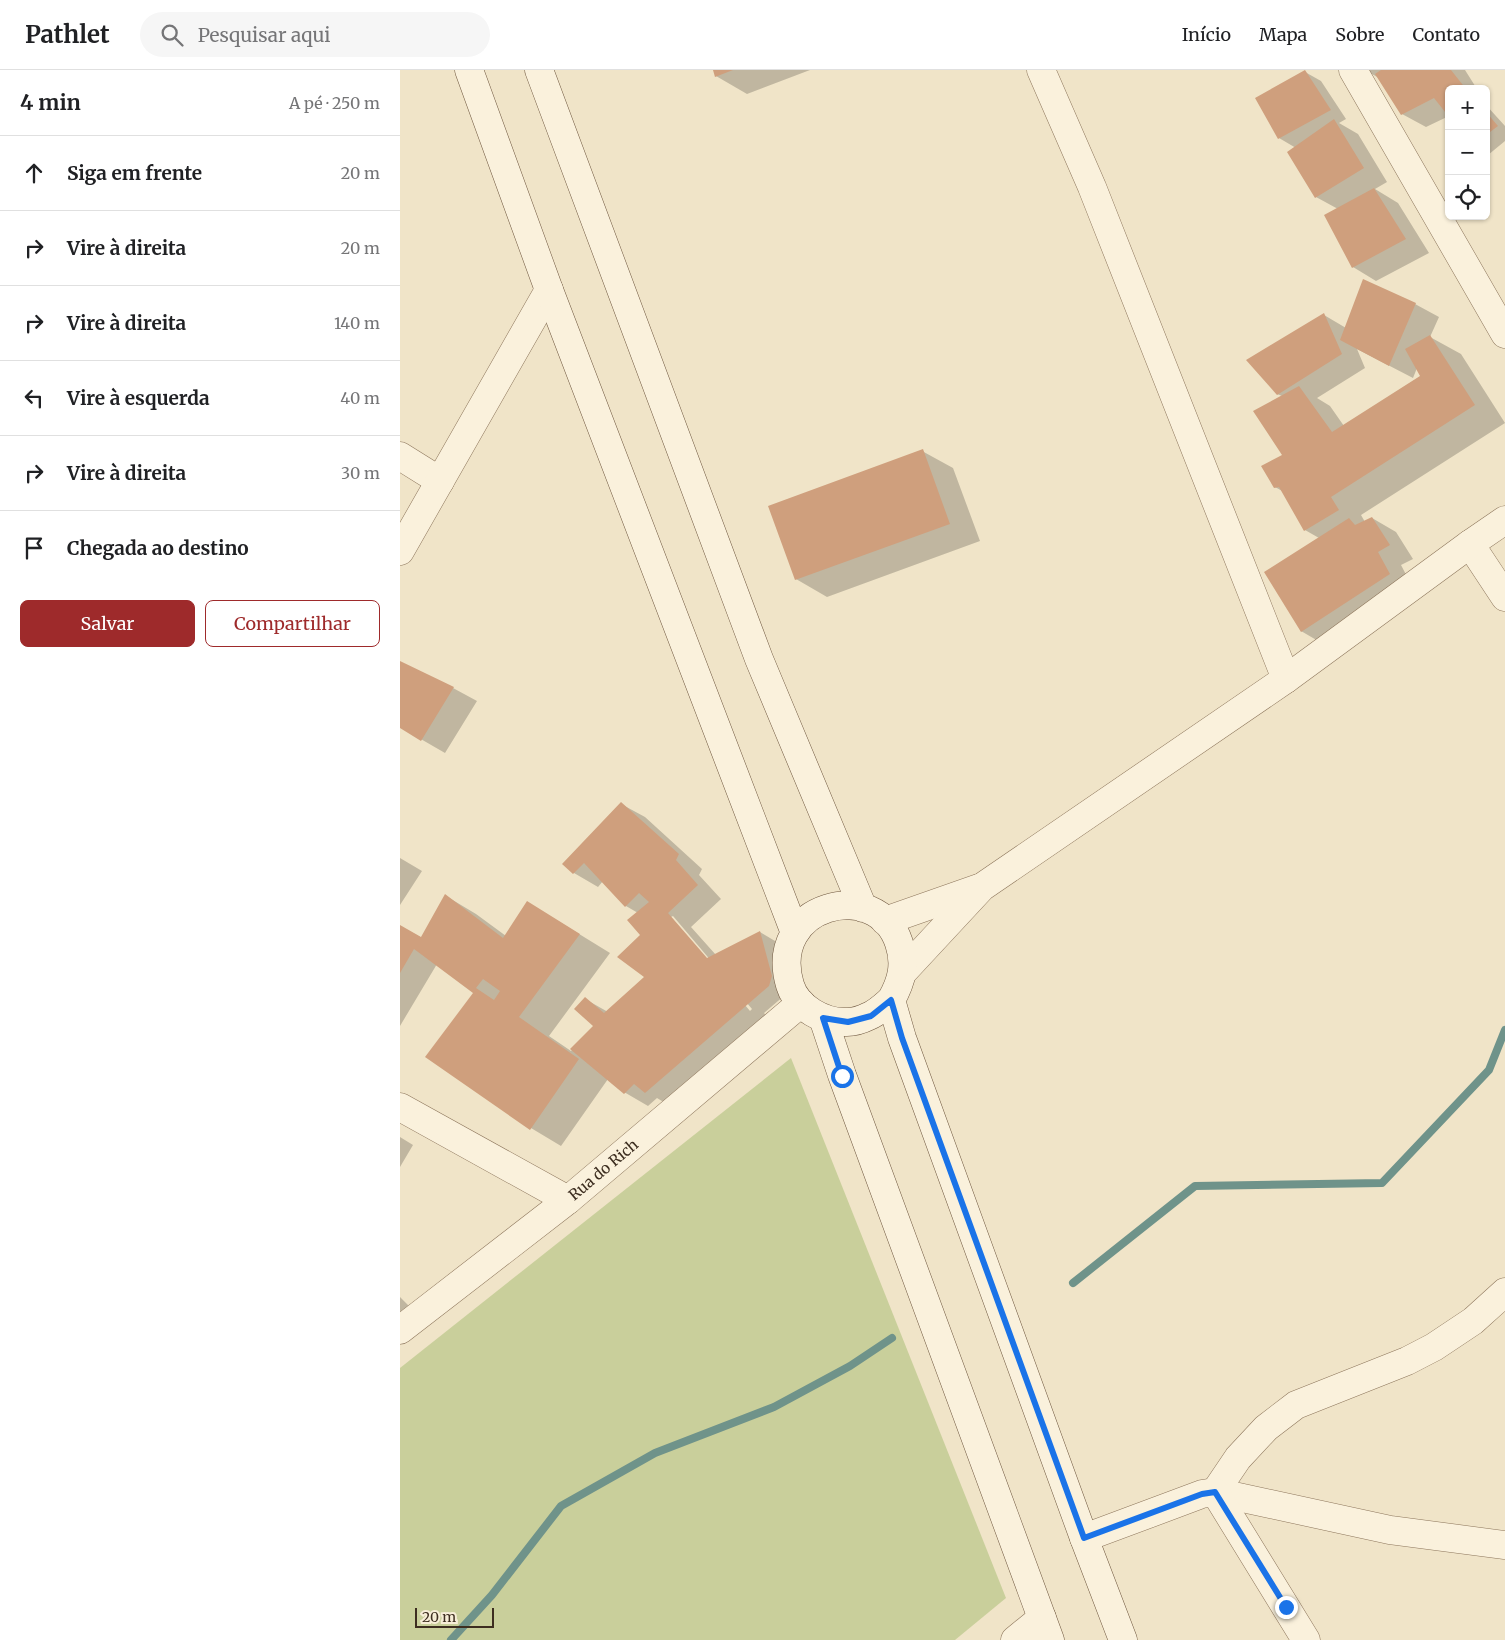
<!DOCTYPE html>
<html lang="pt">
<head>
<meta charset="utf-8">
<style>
	body { margin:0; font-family:Merriweather,serif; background:#f6f6f6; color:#202124 }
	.controls { position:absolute; right:15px; top:15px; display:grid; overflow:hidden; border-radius:8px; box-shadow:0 1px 4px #0004 }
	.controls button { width:45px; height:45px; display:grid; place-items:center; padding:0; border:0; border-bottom:1px solid #e0e0e0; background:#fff; color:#202124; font:25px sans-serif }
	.scale { position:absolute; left:15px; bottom:12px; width:79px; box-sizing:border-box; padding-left:5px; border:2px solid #3d2e20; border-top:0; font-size:14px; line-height:18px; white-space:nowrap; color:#3d2e20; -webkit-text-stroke:4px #f7eed8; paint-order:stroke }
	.stop { position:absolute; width:15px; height:15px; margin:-11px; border:4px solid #1a73e8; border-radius:50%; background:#fff }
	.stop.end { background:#1a73e8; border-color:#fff; box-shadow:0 1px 5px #0008 }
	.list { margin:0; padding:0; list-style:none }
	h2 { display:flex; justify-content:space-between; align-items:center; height:65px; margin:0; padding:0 20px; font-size:21px }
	h2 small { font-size:16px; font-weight:400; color:#757577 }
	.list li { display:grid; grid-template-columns:32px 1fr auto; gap:15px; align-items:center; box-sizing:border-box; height:75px; padding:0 20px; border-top:1px solid #e0e0e0 }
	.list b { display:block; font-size:19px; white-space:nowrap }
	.list em { font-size:16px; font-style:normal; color:#757577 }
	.actions { display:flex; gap:10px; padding:15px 20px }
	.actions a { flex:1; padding:11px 0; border:1px solid #9e2a2b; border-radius:8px; text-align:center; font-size:18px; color:#9e2a2b }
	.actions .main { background:#9e2a2b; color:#fff }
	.icon { flex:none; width:28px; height:28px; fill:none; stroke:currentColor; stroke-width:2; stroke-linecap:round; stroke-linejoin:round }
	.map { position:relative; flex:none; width:1105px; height:1570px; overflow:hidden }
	header { display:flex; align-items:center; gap:30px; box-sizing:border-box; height:70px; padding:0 25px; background:#fff; border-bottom:1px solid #e0e0e0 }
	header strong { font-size:24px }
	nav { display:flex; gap:28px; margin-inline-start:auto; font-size:18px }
	.search { width:350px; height:45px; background:#f6f6f6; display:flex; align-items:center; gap:12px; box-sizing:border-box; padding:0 18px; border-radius:28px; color:#757577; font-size:19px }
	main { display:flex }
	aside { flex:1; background:#fff }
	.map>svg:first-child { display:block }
	.green { fill:#c9cf9b }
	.shadow { fill:#0003; fill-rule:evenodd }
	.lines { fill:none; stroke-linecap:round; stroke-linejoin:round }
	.stream { stroke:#6f938a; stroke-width:8 }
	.building { fill:#cf9f7d; fill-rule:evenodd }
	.street-casing { stroke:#8d765c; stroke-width:29 }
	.secondary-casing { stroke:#6f573f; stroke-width:29 }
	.street { stroke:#faf1dc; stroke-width:28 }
	.secondary { stroke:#faf1dc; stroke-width:28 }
	.route { stroke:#1a73e8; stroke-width:6 }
	.labels { text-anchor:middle; stroke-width:4; stroke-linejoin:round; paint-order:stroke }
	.street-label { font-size:15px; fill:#3d2e20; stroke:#f7eed8 }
</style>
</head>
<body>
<header>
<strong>Pathlet</strong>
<div class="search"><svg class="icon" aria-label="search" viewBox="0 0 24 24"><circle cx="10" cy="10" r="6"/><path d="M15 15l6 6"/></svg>Pesquisar aqui</div>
<nav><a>Início</a><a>Mapa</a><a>Sobre</a><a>Contato</a></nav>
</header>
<main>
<aside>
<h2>4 min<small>A pé · 250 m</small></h2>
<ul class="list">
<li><svg class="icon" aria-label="ahead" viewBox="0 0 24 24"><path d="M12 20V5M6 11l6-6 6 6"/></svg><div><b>Siga em frente</b></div><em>20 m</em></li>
<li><svg class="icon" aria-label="right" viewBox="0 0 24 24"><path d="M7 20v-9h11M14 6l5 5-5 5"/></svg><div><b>Vire à direita</b></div><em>20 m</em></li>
<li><svg class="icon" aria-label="right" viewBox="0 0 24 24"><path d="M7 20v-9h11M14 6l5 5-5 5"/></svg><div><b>Vire à direita</b></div><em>140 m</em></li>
<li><svg class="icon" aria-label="left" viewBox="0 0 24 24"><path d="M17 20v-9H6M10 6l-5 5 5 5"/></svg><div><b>Vire à esquerda</b></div><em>40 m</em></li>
<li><svg class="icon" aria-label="right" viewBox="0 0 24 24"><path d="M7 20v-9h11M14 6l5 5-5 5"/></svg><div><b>Vire à direita</b></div><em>30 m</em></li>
<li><svg class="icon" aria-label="arrive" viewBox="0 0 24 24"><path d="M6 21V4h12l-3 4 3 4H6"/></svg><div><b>Chegada ao destino</b></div></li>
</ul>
<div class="actions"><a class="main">Salvar</a><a>Compartilhar</a></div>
</aside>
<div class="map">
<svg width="1105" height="1570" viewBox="0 0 1105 1570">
	<rect width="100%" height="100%" fill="#f0e4c8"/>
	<!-- green -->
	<path class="green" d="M391,988l215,540 -51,42h-555v-272z"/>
	<!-- shadow -->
	<path class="shadow" d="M314,0h96l-63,24 -31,-18z
		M965,0h100l12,19h-28v27l-23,11 -24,-13 -23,-36z
		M905,2l16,9 25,38 -7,4 19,11 29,48 -12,7 23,14 31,50 -53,28 -23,-14 -15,-58 -22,-12 -20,-49 -17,-10z
		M1086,35l19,21v15l-17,14 -2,-2z
		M1015,234l24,13 -9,20 31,17 44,69 -144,92 4,7 7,-4 24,14 17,27 -12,6 12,23 -88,57 -24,-14 18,-93 -14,-8 -21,-38 -9,-5 8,-32 -1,-59 -5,-2 47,-79 22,13zM957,279l56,29 4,-10 4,8 -77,50 -14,-20 -13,-8 48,-30z
		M522,381l31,17 27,73 -153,56 -31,-18z
		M0,592l53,26 24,13 -32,52 -45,-26z
		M221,734l24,13 57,52 -3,6 22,24 -30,28 25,28 44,-23 15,9 12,45 -2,9 -21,18 6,7 -100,86 -13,-8 -9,8 -24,-14 -16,-13 -47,67 -30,-18 -56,-136 -38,-28 -37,62v-100l22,12 24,-42 30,18 30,22 52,-15 52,32 -61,83 22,15 24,-25 -10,-27 23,13 38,-35 -4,-42 -4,-22 -12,-7 -23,-25 -5,6 -24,-14 -10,-9zM273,846l79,93 -2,2 -79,-94z
		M0,788l22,13 -22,34z
		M0,1067l13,8 -13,22z
		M0,1227l9,9 -9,7z"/>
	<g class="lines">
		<!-- stream -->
		<path class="stream" d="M673,1213l122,-97 187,-3 107,-113 16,-40
			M51,1570l41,-45 69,-89 94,-53 119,-46 76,-41 42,-28"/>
	</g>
	<!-- building -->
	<path class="building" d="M313,0h20l-18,7z
		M905,0l26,40 -53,29 -23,-41z
		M981,0h70l15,19h-17v28l-15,-19 -33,17 -26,-41z
		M1086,42l12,14 -12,9z
		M934,49l30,49 -49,30 -28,-46z
		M974,118l32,51 -54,29 -28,-53z
		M963,209l53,24 -27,63 -49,-26z
		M924,243l18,41 -65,41 -31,-35z
		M1030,265l45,70 -144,92 8,13 -35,21 -25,-44 -5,1 -13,-22 21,-11 -29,-44 46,-25 33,46 88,-56 -15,-27z
		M523,379l27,75 -155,56 -27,-74z
		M972,447l18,28 -12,7 12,22 -89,58 -37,-60 85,-54 6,7z
		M0,591l54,26 -33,54 -21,-13z
		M221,732l58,52 -3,6 22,25 -30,28 39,45 53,-27 12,45 -3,10 -124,107 -11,-9 -10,10 -54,-45 23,-23 -19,-17 11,-12 19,16 40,-36 -27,-20 23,-22 -13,-15 22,-18 -10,-9 -14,14 -41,-44 -11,11 -11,-10z
		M45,824l58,44 24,-37 53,33 -61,83 60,42 -49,71 -105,-73 48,-64 -59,-44 -14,24v-48l21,12zM83,909l17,12 -6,9 -18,-12z"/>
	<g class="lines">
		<!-- street casing -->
		<g class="street-casing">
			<g id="street">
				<path d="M641,0l51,117 194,492"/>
				<path d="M953,0l152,264"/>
				<path d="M0,386l40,25"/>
				<path d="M1070,474l35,53"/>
				<path d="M0,481l149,-261"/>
				<path d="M485,851l94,-33"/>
				<path d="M503,902l79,-85 304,-208 184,-135 35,-24"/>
				<path d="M0,1037l168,93"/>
				<path d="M1105,1222l-32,29 -39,26 -27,14 -111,44 -30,23 -28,30 -23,34 175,38 115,15"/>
				<path id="s1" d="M0,1260l168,-130 233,-197"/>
				<path d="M684,1468l118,-44 13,-2 91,148"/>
				<path d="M615,1570l27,-22"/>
			</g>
		</g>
		<!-- secondary casing -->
		<g class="secondary-casing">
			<path id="secondary" d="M69,0l80,220 246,643
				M139,0l220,589 104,249
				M491,930c-7,6 -14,13 -22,16 -6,3 -15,6 -22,6 -23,1 -50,-14 -57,-37 -24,-81 87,-109 109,-42 7,21 3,38 -8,57l11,38 182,500 39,102
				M423,948l19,57 208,565"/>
		</g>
		<!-- street -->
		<use href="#street" class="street"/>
		<!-- secondary -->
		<use href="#secondary" class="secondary"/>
	</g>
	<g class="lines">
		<!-- route -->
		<path class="route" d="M442,1006l-19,-58 25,4 23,-6 20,-16 11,38 182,500 118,-44 13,-2 71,115"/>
	</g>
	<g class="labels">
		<!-- street labels -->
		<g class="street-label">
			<text dy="5" stroke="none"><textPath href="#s1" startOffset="259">Rua do Rich</textPath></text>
		</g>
	</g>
</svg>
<div class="controls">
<button>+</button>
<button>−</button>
<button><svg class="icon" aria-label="locate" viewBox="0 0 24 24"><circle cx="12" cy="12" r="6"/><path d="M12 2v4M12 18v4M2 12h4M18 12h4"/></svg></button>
</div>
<div class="scale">20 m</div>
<div class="stop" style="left:442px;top:1006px"></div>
<div class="stop end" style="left:886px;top:1537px"></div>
</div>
</main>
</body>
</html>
